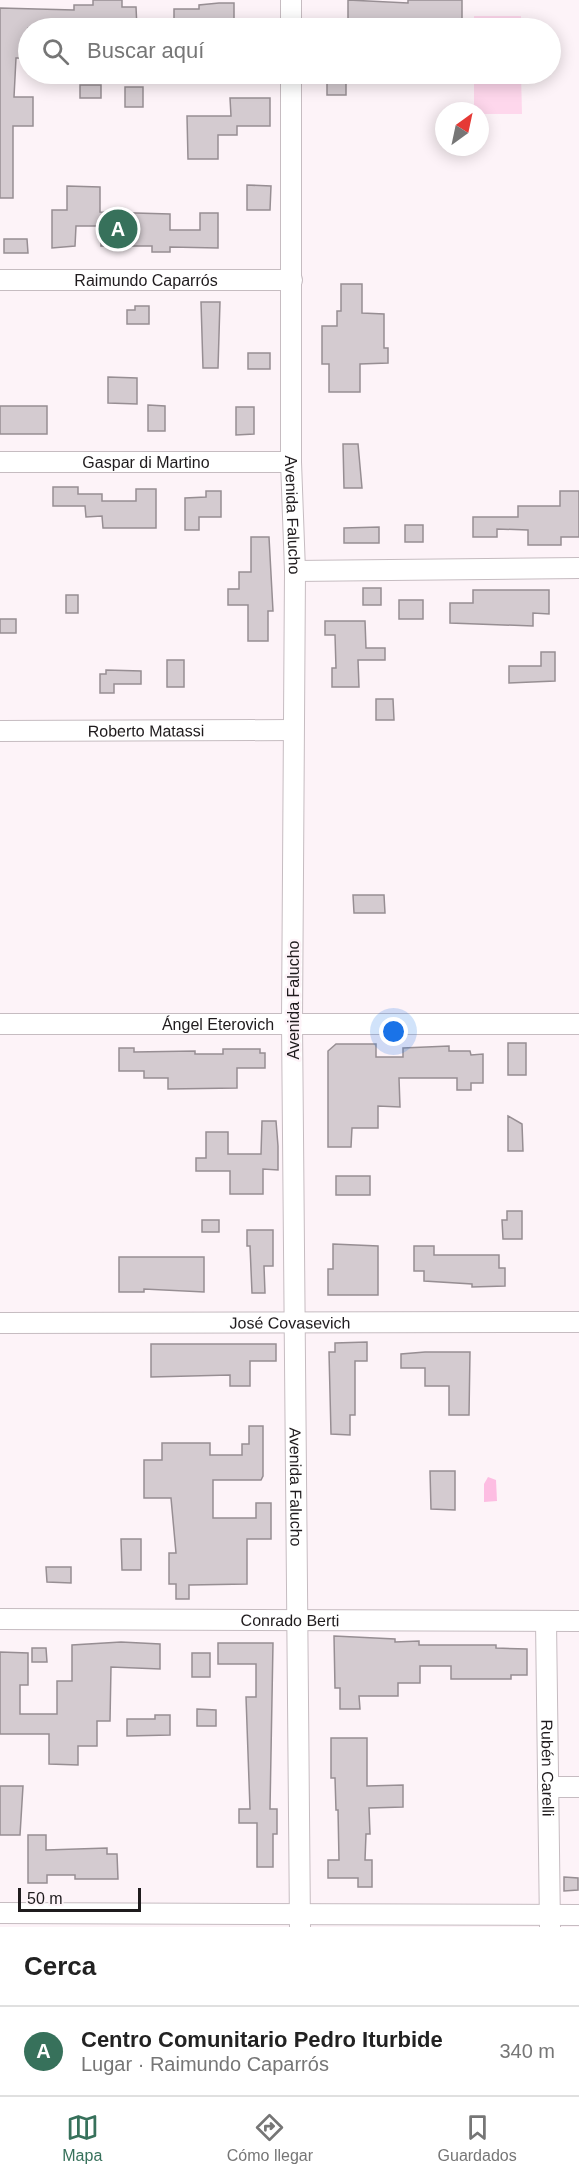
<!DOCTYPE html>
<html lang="es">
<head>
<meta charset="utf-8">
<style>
	body { margin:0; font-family:Helvetica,sans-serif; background:#f6f6f6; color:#222 }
	.compass { position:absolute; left:435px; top:102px; width:54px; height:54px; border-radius:50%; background:#fff; box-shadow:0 3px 15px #0003; rotate:33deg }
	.scale { position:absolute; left:18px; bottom:15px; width:123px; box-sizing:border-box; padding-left:6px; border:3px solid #1f1b1d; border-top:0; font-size:16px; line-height:21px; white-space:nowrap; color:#1f1b1d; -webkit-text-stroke:4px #fdf3f8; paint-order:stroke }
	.you { position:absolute; left:394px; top:1032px; width:21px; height:21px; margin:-15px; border:4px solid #fff; border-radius:50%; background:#1a73e8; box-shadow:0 0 0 9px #1a73e833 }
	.badge { display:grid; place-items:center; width:39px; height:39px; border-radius:50%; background:#37715b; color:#fff; font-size:20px; font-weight:700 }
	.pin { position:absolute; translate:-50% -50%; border:3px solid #fff; box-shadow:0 2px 6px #0006 }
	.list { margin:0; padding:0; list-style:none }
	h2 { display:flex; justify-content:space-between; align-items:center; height:78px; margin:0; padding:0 24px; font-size:26px }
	h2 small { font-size:20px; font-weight:400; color:#767676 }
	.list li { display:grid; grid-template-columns:39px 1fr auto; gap:18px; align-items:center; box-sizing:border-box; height:90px; padding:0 24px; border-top:2px solid #e0e0e0 }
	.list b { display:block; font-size:22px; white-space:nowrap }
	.list p { margin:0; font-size:20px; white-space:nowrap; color:#767676 }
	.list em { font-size:20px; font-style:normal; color:#767676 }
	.icon { flex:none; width:33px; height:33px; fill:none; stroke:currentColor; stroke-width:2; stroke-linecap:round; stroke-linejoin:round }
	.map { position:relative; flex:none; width:579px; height:1927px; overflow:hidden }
	.search { position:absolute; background:#fff; box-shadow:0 3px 15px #0003; left:18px; right:18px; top:18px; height:66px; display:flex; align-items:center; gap:15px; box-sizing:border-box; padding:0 21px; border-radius:33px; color:#767676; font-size:22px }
	.sheet { height:168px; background:#fff }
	nav { display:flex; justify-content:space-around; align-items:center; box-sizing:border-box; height:84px; border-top:2px solid #e0e0e0; background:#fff; font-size:16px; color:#767676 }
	nav a { display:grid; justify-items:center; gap:3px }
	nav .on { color:#37715b }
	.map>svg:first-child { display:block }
	.green { fill:#fed7ec }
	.water { fill:#fdbde2 }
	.building { fill:#d4cbd0; stroke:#978e93; stroke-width:1.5 }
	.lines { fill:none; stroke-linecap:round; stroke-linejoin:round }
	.minor-casing { stroke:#c6bcc1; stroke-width:22 }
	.minor { stroke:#fff; stroke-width:20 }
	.labels { text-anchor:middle; stroke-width:5; stroke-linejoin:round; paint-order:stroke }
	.street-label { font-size:16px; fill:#1f1b1d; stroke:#fdf3f8 }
</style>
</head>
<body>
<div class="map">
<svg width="579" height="1927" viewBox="0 0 579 1927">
	<rect width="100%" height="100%" fill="#fdf3f8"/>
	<!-- green -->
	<path class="green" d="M474,16h47v12h-47z
		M474,74h47l1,40h-42v-3h-6z"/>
	<!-- water -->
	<path class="water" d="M488,1477l8,3 1,21 -13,1v-18z"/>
	<!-- building -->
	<path class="building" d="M93,0h29v7h14l1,21h-109v30h-12l-2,39h19v29h-20v72h-13v-190l74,2v-5h19z
		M348,0l60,3v-3h54v25h-57v3h-21l1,-6h-37z
		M219,3h15v25h-60v-19h25v-4z
		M327,74h19v21h-19z
		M80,85h21v13h-21z
		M125,87h18v20h-18z
		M230,98h40v28h-33v9h-19v24h-30l-1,-43h44z
		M247,185l24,1 -1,24h-23z
		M67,186l33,1v25l70,2v16h30v-17h18v35l-48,-1v5h-18v-6h-51v-20h-25l-1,20 -23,2v-38h15z
		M4,239h23l1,14h-24z
		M341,284h21v29l22,1v34h4v15l-28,1v28h-31v-28h-7v-38h15v-15h4z
		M201,302h19l-2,66h-15z
		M135,306h14v18h-22v-14h8z
		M248,353h22v16h-22z
		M108,377l29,1v26l-29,-1z
		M148,405l17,1v25h-17z
		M0,406h47v28h-47z
		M236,407h18v27l-18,1z
		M343,444h15l4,44h-18z
		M53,487h25v7h24v7h34v-12h20v39h-53l-1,-12 -16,1 -1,-11h-32z
		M206,491h15v26h-22v13h-14v-32l21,-1z
		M560,491h19v46h-18v8h-33v-15l-31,-1v8h-24v-20h45v-11h42z
		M405,525h18v17h-18z
		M379,527v16h-35v-15z
		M251,537h18l4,74h-5v30h-20v-36h-20v-16h11v-17h12z
		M363,588h18v17h-18z
		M473,590h76v24l-16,-1v13l-83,-3v-20h23z
		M66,595h12v18h-12z
		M399,600h24v19h-24z
		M0,619h16v14h-16z
		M325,621h40l1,27h19v12h-27l1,27h-27v-19h4l-1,-33h-10z
		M541,652h14v29l-46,2v-17h32z
		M167,660h17v27h-17z
		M106,670l35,1v13h-27v9h-14v-19h6z
		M376,699h17l1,21h-18z
		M353,895h31l1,18h-31z
		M508,1043h18v32h-18z
		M336,1044h40v13h27v-9l46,-2v5h21l1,4 12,-1v29h-12v7h-14v-12h-58l1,29 -22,-1v22h-26l-1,19h-23v-96z
		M119,1048h15v4l61,-1v3h28v-5h37v4h5v15h-28v20l-69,1v-11h-24v-7h-25z
		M508,1116l14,8 1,27h-15z
		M262,1121h14l2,25v24l-15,-1v25h-33v-23h-34v-13h10v-26h22v22h33z
		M336,1176h34v19h-34z
		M507,1211h15v28h-19l-1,-19h5z
		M202,1220h17v12h-17z
		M247,1230h26v36h-9l1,27h-13l-2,-47h-3z
		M333,1244l45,2v49h-50v-26h5z
		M414,1246h20v9h65v13h6v18l-33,1v-3l-48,-3v-10h-10z
		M119,1257h85v35l-60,-3v3h-25z
		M367,1342v19h-12v54h-5v20l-19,-1 -2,-82h6v-9z
		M151,1344h125v17h-26v25h-20v-11l-79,2z
		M425,1352h45l-1,63h-20v-29h-24v-18h-24v-14z
		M249,1426h14v50l-2,4h-48v38h43v-15h15v36h-24v45l-58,1v14h-13v-15h-7v-31h7l-5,-55h-27v-38h18v-17h48v12h32v-11h7z
		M430,1471h25v39l-24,-1z
		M121,1539h20v31h-19z
		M46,1567h25v16l-24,-1z
		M334,1636l61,3v3l24,-1v4h77v3l31,1v26h-16v4h-60v-13h-31v17h-22v13h-39l1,13h-20v-21h-5z
		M121,1642l39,2v25l-49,-2 -1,54h-13v25h-19v19l-29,-1v-30h-49v-82l28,1v32h-8v29h37v-33h15v-36z
		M218,1643h55l-3,166h7v25h-4v33h-16v-44h-18v-14h11l-4,-112h10v-33h-38z
		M32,1648h14l1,14h-15z
		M192,1653h18v24h-18z
		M197,1709l19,1v16h-19z
		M155,1715h15v20l-43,1v-17h28z
		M331,1738h36v48l36,-1v22l-34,1 1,26h-4l-1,26h7v27h-14v-9h-30v-18h11l-1,-50h-2l-1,-32h-4z
		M0,1786h23l-3,49h-20z
		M28,1835h18v15l61,-2v6h10l1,25h-43v-4h-28v8h-19z
		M564,1877l14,1v12l-14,1z"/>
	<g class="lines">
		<!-- minor casing -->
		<g class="minor-casing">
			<g id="minor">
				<path d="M291,0v28"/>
				<path id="s1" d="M291,74v388l4,109 -3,451 8,905"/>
				<path id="s2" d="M0,280h292"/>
				<path id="s3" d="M0,462h291"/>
				<path d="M295,571l284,-3"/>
				<path id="s4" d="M0,731l292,-1"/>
				<path id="s5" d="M0,1024h579"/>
				<path id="s6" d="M0,1323l579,-1"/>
				<path id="s7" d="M0,1619l579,2"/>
				<path id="s8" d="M546,1621l4,306"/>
				<path d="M548,1787h31"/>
				<path d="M0,1913l579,2"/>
			</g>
		</g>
		<!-- minor -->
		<use href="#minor" class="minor"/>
	</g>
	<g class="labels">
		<!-- street labels -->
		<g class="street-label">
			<text dy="6" stroke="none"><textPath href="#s2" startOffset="146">Raimundo Caparrós</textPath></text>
			<text dy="6" stroke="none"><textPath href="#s3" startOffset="146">Gaspar di Martino</textPath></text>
			<text dy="6" stroke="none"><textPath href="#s1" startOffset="441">Avenida Falucho</textPath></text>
			<text dy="6" stroke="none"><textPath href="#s4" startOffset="146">Roberto Matassi</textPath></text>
			<text transform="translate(293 1000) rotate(-90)" y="6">Avenida Falucho</text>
			<text dy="6" stroke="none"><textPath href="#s5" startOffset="218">Ángel Eterovich</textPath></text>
			<text dy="6" stroke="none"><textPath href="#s6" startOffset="290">José Covasevich</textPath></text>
			<text dy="6" stroke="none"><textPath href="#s1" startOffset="1413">Avenida Falucho</textPath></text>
			<text dy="6" stroke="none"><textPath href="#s7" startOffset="290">Conrado Berti</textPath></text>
			<text dy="6" stroke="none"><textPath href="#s8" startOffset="147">Rubén Carelli</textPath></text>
		</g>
	</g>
</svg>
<svg class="compass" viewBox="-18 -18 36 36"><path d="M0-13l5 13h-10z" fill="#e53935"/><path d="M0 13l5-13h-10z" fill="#767676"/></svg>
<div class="scale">50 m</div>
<div class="you"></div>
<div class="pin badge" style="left:118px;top:229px">A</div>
<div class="search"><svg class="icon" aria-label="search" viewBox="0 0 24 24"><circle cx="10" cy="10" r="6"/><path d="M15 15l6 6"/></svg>Buscar aquí</div>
</div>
<section class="sheet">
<h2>Cerca<small></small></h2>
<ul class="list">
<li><span class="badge">A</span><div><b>Centro Comunitario Pedro Iturbide</b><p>Lugar · Raimundo Caparrós</p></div><em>340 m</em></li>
</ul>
</section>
<nav>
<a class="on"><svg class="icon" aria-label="map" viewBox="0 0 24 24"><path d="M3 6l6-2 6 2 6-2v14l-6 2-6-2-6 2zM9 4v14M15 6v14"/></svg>Mapa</a>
<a><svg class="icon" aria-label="directions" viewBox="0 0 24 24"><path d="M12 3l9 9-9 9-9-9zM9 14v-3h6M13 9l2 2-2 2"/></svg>Cómo llegar</a>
<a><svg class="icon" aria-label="saved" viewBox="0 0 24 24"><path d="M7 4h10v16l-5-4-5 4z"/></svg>Guardados</a>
</nav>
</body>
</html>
